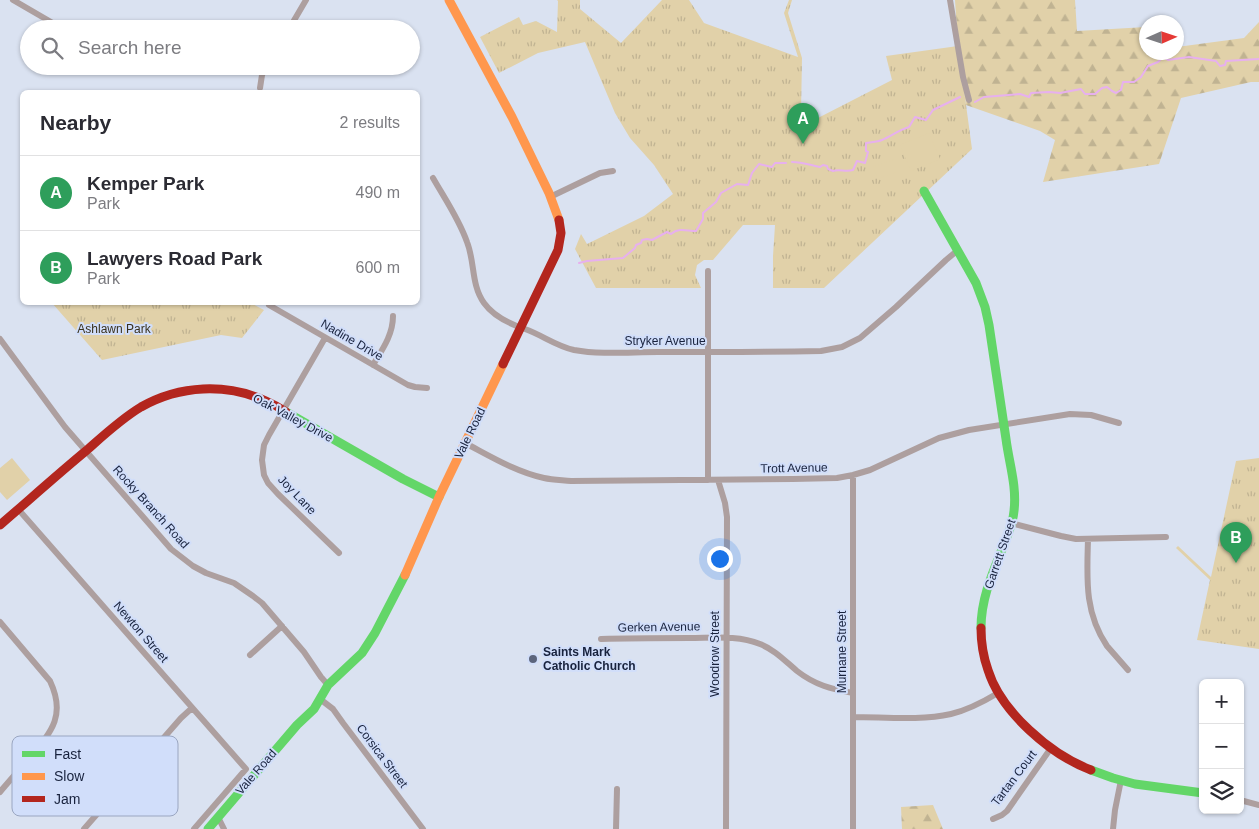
<!DOCTYPE html>
<html lang="en">
<head>
<meta charset="utf-8">
<style>
	body { margin:0; font-family:Arial,sans-serif; background:#f7f7f7; color:#2b2b33 }
	.controls { position:absolute; right:15px; bottom:15px; display:grid; overflow:hidden; border-radius:8px; box-shadow:0 1px 4px #0004 }
	.controls button { width:45px; height:45px; display:grid; place-items:center; padding:0; border:0; border-bottom:1px solid #e1e1e2; background:#fff; color:#2b2b33; font:25px sans-serif }
	.compass { position:absolute; left:1139px; top:15px; width:45px; height:45px; border-radius:50%; background:#fff; box-shadow:0 1px 4px #0004; rotate:87deg }
	.you { position:absolute; left:719px; top:558px; width:18px; height:18px; margin:-12px; border:4px solid #fff; border-radius:50%; background:#1a73e8; box-shadow:0 0 0 8px #1a73e833 }
	.badge { display:grid; place-items:center; width:32px; height:32px; border-radius:50%; background:#5c657c; color:#fff; font-size:16px; font-weight:700 }
	.pin { position:absolute; translate:-50% -41px; filter:drop-shadow(0 1px 2px #0008) }
	.pin::after { content:''; position:absolute; top:26px; width:18px; height:15px; background:inherit; clip-path:polygon(0 0,100% 0,50% 100%) }
	.list { margin:0; padding:0; list-style:none }
	h2 { display:flex; justify-content:space-between; align-items:center; height:65px; margin:0; padding:0 20px; font-size:21px }
	h2 small { font-size:16px; font-weight:400; color:#7c7c81 }
	.list li { display:grid; grid-template-columns:32px 1fr auto; gap:15px; align-items:center; box-sizing:border-box; height:75px; padding:0 20px; border-top:1px solid #e1e1e2 }
	.list b { display:block; font-size:19px; white-space:nowrap }
	.list p { margin:0; font-size:16px; white-space:nowrap; color:#7c7c81 }
	.list em { font-size:16px; font-style:normal; color:#7c7c81 }
	.icon { flex:none; width:28px; height:28px; fill:none; stroke:currentColor; stroke-width:2; stroke-linecap:round; stroke-linejoin:round }
	.map { position:relative; flex:none; width:1259px; height:829px; overflow:hidden }
	.search { position:absolute; background:#fff; box-shadow:0 1px 4px #0004; left:20px; top:20px; width:400px; height:55px; display:flex; align-items:center; gap:12px; box-sizing:border-box; padding:0 18px; border-radius:28px; color:#7c7c81; font-size:19px }
	.panel { position:absolute; background:#fff; box-shadow:0 1px 4px #0004; left:20px; top:90px; width:400px; height:215px; border-radius:8px }
	.map>svg:first-child { display:block }
	.grass { fill:url(#grass-tufts) }
	.forest { fill:url(#forest-firs) }
	.garden { fill:#e1d1a9 }
	.lines { fill:none; stroke-linecap:round; stroke-linejoin:round }
	.stream { stroke:#e7b0ee; stroke-width:2 }
	.street { stroke:#ad9f9f; stroke-width:6 }
	.fast { stroke:#63d668; stroke-width:9 }
	.slow { stroke:#ff974d; stroke-width:9 }
	.jam { stroke:#b3261e; stroke-width:9 }
	.poi-dot { fill:#5c657c; stroke:#d1defa; stroke-width:2 }
	.labels { text-anchor:middle; stroke-width:4; stroke-linejoin:round; paint-order:stroke }
	.park-label { font-size:12px; fill:#39311d; stroke:#d1defa }
	.street-label { font-size:12px; fill:#18223d; stroke:#d1defa }
	.poi-label { font-size:12px; font-weight:bold; fill:#18223d; stroke:#d1defa; text-anchor:start }
	.key { fill:#d1defa; stroke:#9aa6c1; stroke-width:1 }
	.key-label { font-size:14px; fill:#18223d }
</style>
</head>
<body>
<div class="map">
<svg width="1259" height="829" viewBox="0 0 1259 829">
	<defs>
		<pattern id="grass-tufts" width="24" height="20" patternUnits="userSpaceOnUse" patternTransform="scale(1.25)"><rect width="24" height="20" fill="#e1d1a9"/><path d="M3 7l-1-3M5 7V3M7 7l1-3M15 17l-1-3M17 17v-4M19 17l1-3" fill="none" stroke="#c0b392"/></pattern>
		<pattern id="forest-firs" width="22" height="20" patternUnits="userSpaceOnUse" patternTransform="scale(1.25)"><rect width="22" height="20" fill="#e1d1a9"/><path d="M5 1l3.5 6h-7zM16 11l3.5 6h-7z" fill="#c0b392"/></pattern>
	</defs>
	<rect width="100%" height="100%" fill="#dae2f1"/>
	<!-- grass -->
	<path class="grass" d="M557,0h23v9l41,34 41,-43h27l15,23 94,34 -14,-44 5,-13h3l-4,13 14,45 -1,55 15,6 76,-39 -6,-24 72,-10 14,103 -148,139h-51v-32l2,-31h-32l-30,35h-9l-7,5 -2,10 6,13h-105l-21,-39 6,-15 6,10 57,-28 29,-22 -19,-29 -24,-27 -15,-25 -30,-71 -47,11 -39,20 -19,-36 39,-20 4,8 13,-4 21,11 1,-31z
		M249,302l15,8 -22,28 -21,-3 -119,25 -50,-57z
		M1259,458v191l-62,-9 13,-60 -34,-32 2,-2 33,31 25,-116z"/>
	<!-- forest -->
	<path class="forest" d="M955,0h120l2,31 69,-4v25h30l1,-5 67,-9 15,-16v60h-8l-70,16 -22,66 -116,18 12,-42 -15,-9 -74,-26 -8,-59z
		M933,805l10,24h-41l-1,-22z"/>
	<!-- garden -->
	<path class="garden" d="M929,133l11,26 -29,12 -11,-26z
		M895,159l4,12 -21,8 -5,-12z
		M12,458l18,22 -23,20 -7,-8v-24z"/>
	<g class="lines">
		<!-- stream -->
		<path class="stream" d="M975,102l9,-5 36,-3 9,3 2,-4 18,-1 11,1 21,-4 4,5h10l7,-6 5,-1 5,4 4,2 5,-3 2,-8h11l7,-5 7,-11 10,-4 5,-5 5,3 21,-3 27,4 4,5 5,-1 1,-4 33,-2
			M792,162c10,0 18,3 28,5l3,-2 4,1 1,3 5,2c6,-2 13,1 20,-1l4,-9 8,2 3,-11 -2,-1v-8c5,-1 11,-1 16,-3 9,-4 17,-10 27,-13l6,-10 11,3 7,-10 27,-13
			M579,263l8,-2 36,-3 12,-10 1,-3 5,-2 1,-3 5,-1 5,1 15,-8 4,2c8,-7 16,-3 25,-3l7,-12v-6l13,-11 5,-9 16,-9 11,1 4,-12 7,-9 13,3 3,-4h11"/>
		<!-- street -->
		<path class="street" d="M13,0l50,29
			M950,0l13,77 6,23
			M289,29l17,-29
			M260,88l2,-13 4,-9
			M433,178c12,21 26,41 34,64 8,20 4,43 17,61 10,14 26,21 41,26 17,6 31,17 49,21 27,5 56,2 84,2 54,0 108,0 163,-1l21,-4 18,-9 36,-31 50,-47 12,-10
			M550,197l50,-24 13,-2
			M708,271v209
			M269,305l139,80 7,2 12,1
			M325,338l-56,97 -5,10 -2,15 2,15 4,8 10,11 61,59
			M0,339l65,88 106,122 22,17 13,7 28,10 19,13 9,7 42,49 17,25 7,8
			M373,365c9,-15 20,-30 20,-49
			M465,443c25,13 51,29 79,35 9,2 18,2 27,3l222,-2 44,-1 16,-3 17,-5 69,-32 30,-8 101,-16 21,1 28,8
			M718,480l7,23 2,14 -1,312
			M18,509l228,260 -52,60
			M1011,523l50,13 15,3 90,-2
			M1088,539c-1,39 -4,73 19,107 7,8 14,16 21,24
			M0,622l50,59c16,34 2,50 -19,75 -10,12 -21,24 -31,36
			M601,639c29,-1 59,-1 88,-1 24,0 49,-3 71,6 15,6 25,17 37,27 18,14 34,18 56,22
			M250,655l32,-29
			M320,699l13,10 10,14 80,106
			M853,717c31,0 67,4 98,-3 17,-4 32,-12 47,-21
			M1240,800l19,5
			M218,817l6,12
			M993,819l9,-4 5,-4 44,-63
			M84,829l97,-111 11,-10
			M616,829l1,-40
			M853,829v-354
			M1113,829l2,-19 6,-30"/>
		<!-- fast -->
		<path class="fast" d="M924,191l52,92 9,24 4,18c6,38 11,76 17,114 3,24 11,47 8,72 -1,13 -7,25 -11,36 -11,27 -22,52 -22,81
			M286,412l117,67 36,18
			M1091,770l22,8 22,6 68,9
			M208,829l89,-104 17,-16 14,-24 34,-32 13,-20 30,-58"/>
		<!-- slow -->
		<path class="slow" d="M449,0l63,117 37,76 10,27
			M405,575l34,-78 64,-133"/>
		<!-- jam -->
		<path class="jam" d="M503,364l55,-114 3,-17 -2,-13
			M0,525c29,-25 58,-51 87,-75 17,-15 34,-31 54,-43 39,-22 85,-24 125,-6 7,3 14,7 20,11
			M981,628c0,15 2,28 7,42 13,42 63,85 103,100"/>
	</g>
	<!-- markers -->
	<circle class="poi-dot" cx="533" cy="659" r="5"/>
	<g class="labels">
		<!-- park labels -->
		<g class="park-label">
			<text x="114" y="333">Ashlawn Park</text>
		</g>
		<!-- street labels -->
		<g class="street-label">
			<text transform="translate(352 340) rotate(30)" y="4">Nadine Drive</text>
			<text x="665" y="345">Stryker Avenue</text>
			<text transform="translate(293 418) rotate(28)" y="4">Oak Valley Drive</text>
			<text transform="translate(470 433) rotate(-64)" y="4">Vale Road</text>
			<text transform="translate(794 468) rotate(-1)" y="4">Trott Avenue</text>
			<text transform="translate(297 495) rotate(46)" y="4">Joy Lane</text>
			<text transform="translate(151 507) rotate(48)" y="4">Rocky Branch Road</text>
			<text transform="translate(1000 554) rotate(-71)" y="4">Garrett Street</text>
			<text transform="translate(659 627) rotate(-1)" y="4">Gerken Avenue</text>
			<text transform="translate(141 632) rotate(49)" y="4">Newton Street</text>
			<text transform="translate(842 652) rotate(-90)" y="4">Murnane Street</text>
			<text transform="translate(715 654) rotate(-90)" y="4">Woodrow Street</text>
			<text transform="translate(382 756) rotate(53)" y="4">Corsica Street</text>
			<text transform="translate(256 772) rotate(-49)" y="4">Vale Road</text>
			<text transform="translate(1014 778) rotate(-53)" y="4">Tartan Court</text>
		</g>
		<!-- poi labels -->
		<g class="poi-label">
			<text x="543" y="656">Saints Mark<tspan x="543" dy="14">Catholic Church</tspan></text>
		</g>
	</g>
	<!-- legend -->
	<rect x="12" y="736" width="166" height="80" rx="8" class="key"/>
	<rect x="22" y="751" width="23" height="6" fill="#63d668"/>
	<rect x="22" y="773" width="23" height="7" fill="#ff974d"/>
	<rect x="22" y="796" width="23" height="6" fill="#b3261e"/>
	<g class="key-label">
		<text x="54" y="759">Fast</text>
		<text x="54" y="781">Slow</text>
		<text x="54" y="804">Jam</text>
	</g>
</svg>
<div class="controls">
<button>+</button>
<button>−</button>
<button><svg class="icon" aria-label="layers" viewBox="0 0 24 24"><path d="M12 4l9 5-9 5-9-5zM3 14l9 5 9-5"/></svg></button>
</div>
<svg class="compass" viewBox="-18 -18 36 36"><path d="M0-13l5 13h-10z" fill="#e53935"/><path d="M0 13l5-13h-10z" fill="#7c7c81"/></svg>
<div class="you"></div>
<div class="pin badge" style="left:803px;top:144px;background:#2e9e5b">A</div>
<div class="pin badge" style="left:1236px;top:563px;background:#2e9e5b">B</div>
<div class="search"><svg class="icon" aria-label="search" viewBox="0 0 24 24"><circle cx="10" cy="10" r="6"/><path d="M15 15l6 6"/></svg>Search here</div>
<section class="panel">
<h2>Nearby<small>2 results</small></h2>
<ul class="list">
<li><span class="badge" style="background:#2e9e5b">A</span><div><b>Kemper Park</b><p>Park</p></div><em>490 m</em></li>
<li><span class="badge" style="background:#2e9e5b">B</span><div><b>Lawyers Road Park</b><p>Park</p></div><em>600 m</em></li>
</ul>
</section>
</div>
</body>
</html>
